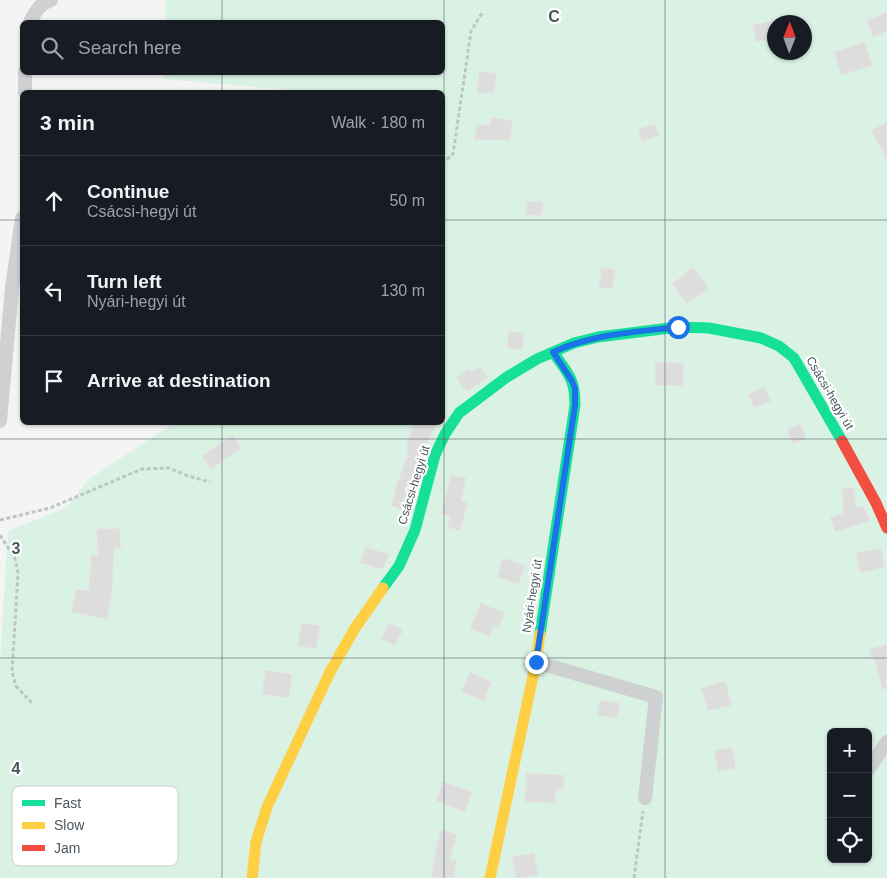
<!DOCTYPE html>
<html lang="en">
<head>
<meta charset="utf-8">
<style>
	body { margin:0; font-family:Arial,sans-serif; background:#20242c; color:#f1f3f6 }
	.controls { position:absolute; right:15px; bottom:15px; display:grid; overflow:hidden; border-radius:8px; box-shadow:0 1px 4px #0004 }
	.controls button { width:45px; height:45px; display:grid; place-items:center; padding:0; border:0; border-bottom:1px solid #363941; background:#171b24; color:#f1f3f6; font:25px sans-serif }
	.compass { position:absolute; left:767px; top:15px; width:45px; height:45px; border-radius:50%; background:#171b24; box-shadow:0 1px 4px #0004; rotate:1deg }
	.stop { position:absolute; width:15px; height:15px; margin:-11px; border:4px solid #1a73e8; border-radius:50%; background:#fff }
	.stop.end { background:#1a73e8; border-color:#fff; box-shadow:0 1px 5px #0008 }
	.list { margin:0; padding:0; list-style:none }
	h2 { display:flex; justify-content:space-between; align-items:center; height:65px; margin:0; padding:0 20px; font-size:21px }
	h2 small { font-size:16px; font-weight:400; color:#9ea1a6 }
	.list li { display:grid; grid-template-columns:32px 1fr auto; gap:15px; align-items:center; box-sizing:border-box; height:90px; padding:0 20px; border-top:1px solid #363941 }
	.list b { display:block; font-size:19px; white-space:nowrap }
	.list p { margin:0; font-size:16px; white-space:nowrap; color:#9ea1a6 }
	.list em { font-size:16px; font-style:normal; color:#9ea1a6 }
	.icon { flex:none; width:28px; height:28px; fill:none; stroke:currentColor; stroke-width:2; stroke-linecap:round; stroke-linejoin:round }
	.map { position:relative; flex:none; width:887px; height:878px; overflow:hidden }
	.search { position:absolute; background:#171b24; box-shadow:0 1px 4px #0004; left:20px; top:20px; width:425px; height:55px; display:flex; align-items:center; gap:12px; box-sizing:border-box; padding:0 18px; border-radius:8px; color:#9ea1a6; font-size:19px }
	.panel { position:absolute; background:#171b24; box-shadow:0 1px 4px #0004; left:20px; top:90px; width:425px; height:335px; border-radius:8px }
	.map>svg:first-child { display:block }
	.green { fill:#d9f2e3; fill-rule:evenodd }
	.building { fill:#ddddde; stroke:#e5e6e7 }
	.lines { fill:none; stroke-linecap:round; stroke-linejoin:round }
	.path { stroke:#bcc7c4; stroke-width:3; stroke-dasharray:4 2.5; stroke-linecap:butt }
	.street { stroke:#ced0d2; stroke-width:14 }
	.fast { stroke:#16e098; stroke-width:11 }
	.slow { stroke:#ffcf43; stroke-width:11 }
	.jam { stroke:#f24e42; stroke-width:11 }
	.route { stroke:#1a73e8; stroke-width:6 }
	.grid { fill:none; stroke:#4a5661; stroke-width:1; stroke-opacity:0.55 }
	.labels { text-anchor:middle; stroke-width:4.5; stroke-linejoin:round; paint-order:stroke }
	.street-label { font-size:12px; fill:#4a5661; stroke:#fff }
	.key { fill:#fff; stroke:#c9ccd0; stroke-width:1 }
	.key-label { font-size:14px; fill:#4a5661 }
	.grid-label { font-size:16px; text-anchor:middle; font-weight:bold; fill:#4a5661; stroke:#fff; stroke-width:4.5; stroke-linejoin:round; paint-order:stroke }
</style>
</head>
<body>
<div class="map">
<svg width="887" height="878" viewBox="0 0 887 878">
	<rect width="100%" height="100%" fill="#f4f4f4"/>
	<!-- green -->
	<path class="green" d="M166,0h721v878h-887v-218l8,-129 58,-23 23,-29 85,-56 268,-1v-330h-129l-149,-13v-7h278v-50h-277zM774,22h30v30h-30zM831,732h37v127h-37z"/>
	<!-- building -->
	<path class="building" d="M887,12v19l-14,6 -6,-17z
		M774,20v18l-18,4 -3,-17z
		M865,42l7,24 -31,9 -7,-23z
		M479,71l18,2 -3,20h-17z
		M491,117l22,4 -3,19h-36l3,-15h13z
		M887,122v37l-16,-29z
		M655,124l4,12 -17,6 -4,-13z
		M527,201l16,1 -1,14 -16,-1z
		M693,267l16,21 -22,16 -15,-20z
		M601,268l14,1 -2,20 -14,-1z
		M508,331l16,2 -2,17 -15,-2z
		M655,362l29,1 -1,23 -28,-1z
		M480,366l8,11 -20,14 -3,-1 -9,-12 13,-9 2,3z
		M765,387l6,14 -17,7 -6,-14z
		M413,422h25l-12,22 -18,67 -17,-5 5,-19 13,-36 -3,-1z
		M801,424l5,15 -14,5 -5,-15z
		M232,435l9,13 -30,21 -9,-13z
		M451,475l15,3 -5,23 7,2 -8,28 -13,-4 3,-11 -9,-2z
		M842,488h12l2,20 8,-2 6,15 -35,11 -5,-15 13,-4z
		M120,528l1,21h-7l-2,45 -5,25 -36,-7 5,-23 13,2 2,-36h7l-1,-26z
		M365,547l24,7 -3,10 -4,5 -22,-6z
		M881,548l4,19 -25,6 -4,-20z
		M503,558l22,7 -6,19 -22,-7z
		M481,603l24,10 -7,15 -4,-2 -5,11 -19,-9z
		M301,623l19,3 -4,23 -18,-3z
		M389,623l14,7 -8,16 -14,-7z
		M887,644v45h-5l-7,-28 -1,1 -5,-13z
		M265,670l27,4 -3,24 -27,-4z
		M470,672l22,10 -8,19 -23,-10z
		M725,681l7,24 -24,6 -7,-23z
		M600,700l20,3 -3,16 -20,-4z
		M732,747l4,21 -18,4 -4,-21z
		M526,773l38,2v14h-8l-1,14 -30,-1z
		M443,781l29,11 -7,20 -29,-11z
		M441,829l16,5 -7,26 7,1 -3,17 -23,-1 5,-28z
		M534,853l5,22 -23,3 -4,-21z"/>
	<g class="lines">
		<!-- path -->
		<path class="path" d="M442,164l11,-10 18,-123 11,-18
			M0,520l50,-12 92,-39 27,-1 19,8 22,6
			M0,535l15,24 3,14 -6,99 4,14 16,17
			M634,878l9,-67"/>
		<!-- street -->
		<path class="street" d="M30,22c6,-11 9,-18 21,-22
			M25,92v-20
			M0,421l12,-133 10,-70
			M536,662l120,35 -11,101
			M868,770l19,-28"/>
		<!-- fast -->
		<path class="fast" d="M383,588l16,-22 16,-36 20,-75 10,-21 14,-21 48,-36 30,-18 37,-16 24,-6 80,-10 31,1 52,10 18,8 15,12 48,83
			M540,634l35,-229c0,-27 -7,-31 -22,-53"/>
		<!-- slow -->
		<path class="slow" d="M252,878l4,-36 11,-35 63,-135 25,-44 28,-40
			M490,878l46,-216 4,-28"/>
		<!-- jam -->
		<path class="jam" d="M842,441l34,62 11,25"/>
	</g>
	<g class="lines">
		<!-- route -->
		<path class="route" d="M536,662l39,-257v-16l-3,-8 -19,-29c40,-18 82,-20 125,-25"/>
	</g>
	<!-- grid -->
	<path class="grid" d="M222,0v22M444,0v878M665,0v878M222,72v20M0,220h22M442,220h445M222,422v456M0,439h887M0,658h887"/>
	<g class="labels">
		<!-- street labels -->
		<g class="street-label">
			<text transform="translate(830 393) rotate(60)" y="4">Csácsi-hegyi út</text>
			<text transform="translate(414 485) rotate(-73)" y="4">Csácsi-hegyi út</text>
			<text transform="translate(532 596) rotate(-81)" y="4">Nyári-hegyi út</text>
		</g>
	</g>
	<!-- legend -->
	<rect x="12" y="786" width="166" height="80" rx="8" class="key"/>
	<rect x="22" y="800" width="23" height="6" fill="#16e098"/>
	<rect x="22" y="822" width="23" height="7" fill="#ffcf43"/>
	<rect x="22" y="845" width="23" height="6" fill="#f24e42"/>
	<g class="key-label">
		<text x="54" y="808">Fast</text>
		<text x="54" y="830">Slow</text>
		<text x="54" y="853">Jam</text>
	</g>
	<g class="grid-label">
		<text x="554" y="22">C</text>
		<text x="16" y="554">3</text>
		<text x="16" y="774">4</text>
	</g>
</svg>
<div class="controls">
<button>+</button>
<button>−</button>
<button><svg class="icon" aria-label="locate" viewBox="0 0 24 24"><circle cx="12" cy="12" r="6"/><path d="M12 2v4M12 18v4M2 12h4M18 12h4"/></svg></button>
</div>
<svg class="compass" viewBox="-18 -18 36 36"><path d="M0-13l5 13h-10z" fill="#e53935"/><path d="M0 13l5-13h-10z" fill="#9ea1a6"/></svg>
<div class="stop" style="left:678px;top:327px"></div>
<div class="stop end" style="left:536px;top:662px"></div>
<div class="search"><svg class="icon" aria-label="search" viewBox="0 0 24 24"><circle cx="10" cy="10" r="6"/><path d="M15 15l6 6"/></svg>Search here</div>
<section class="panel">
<h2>3 min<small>Walk · 180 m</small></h2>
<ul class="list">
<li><svg class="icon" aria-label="ahead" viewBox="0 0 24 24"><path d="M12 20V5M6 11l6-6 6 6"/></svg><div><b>Continue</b><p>Csácsi-hegyi út</p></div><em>50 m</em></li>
<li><svg class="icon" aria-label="left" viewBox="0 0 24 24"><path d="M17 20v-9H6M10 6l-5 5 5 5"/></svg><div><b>Turn left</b><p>Nyári-hegyi út</p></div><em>130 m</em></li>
<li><svg class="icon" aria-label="arrive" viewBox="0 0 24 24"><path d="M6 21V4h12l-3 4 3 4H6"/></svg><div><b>Arrive at destination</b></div></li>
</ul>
</section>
</div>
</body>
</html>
